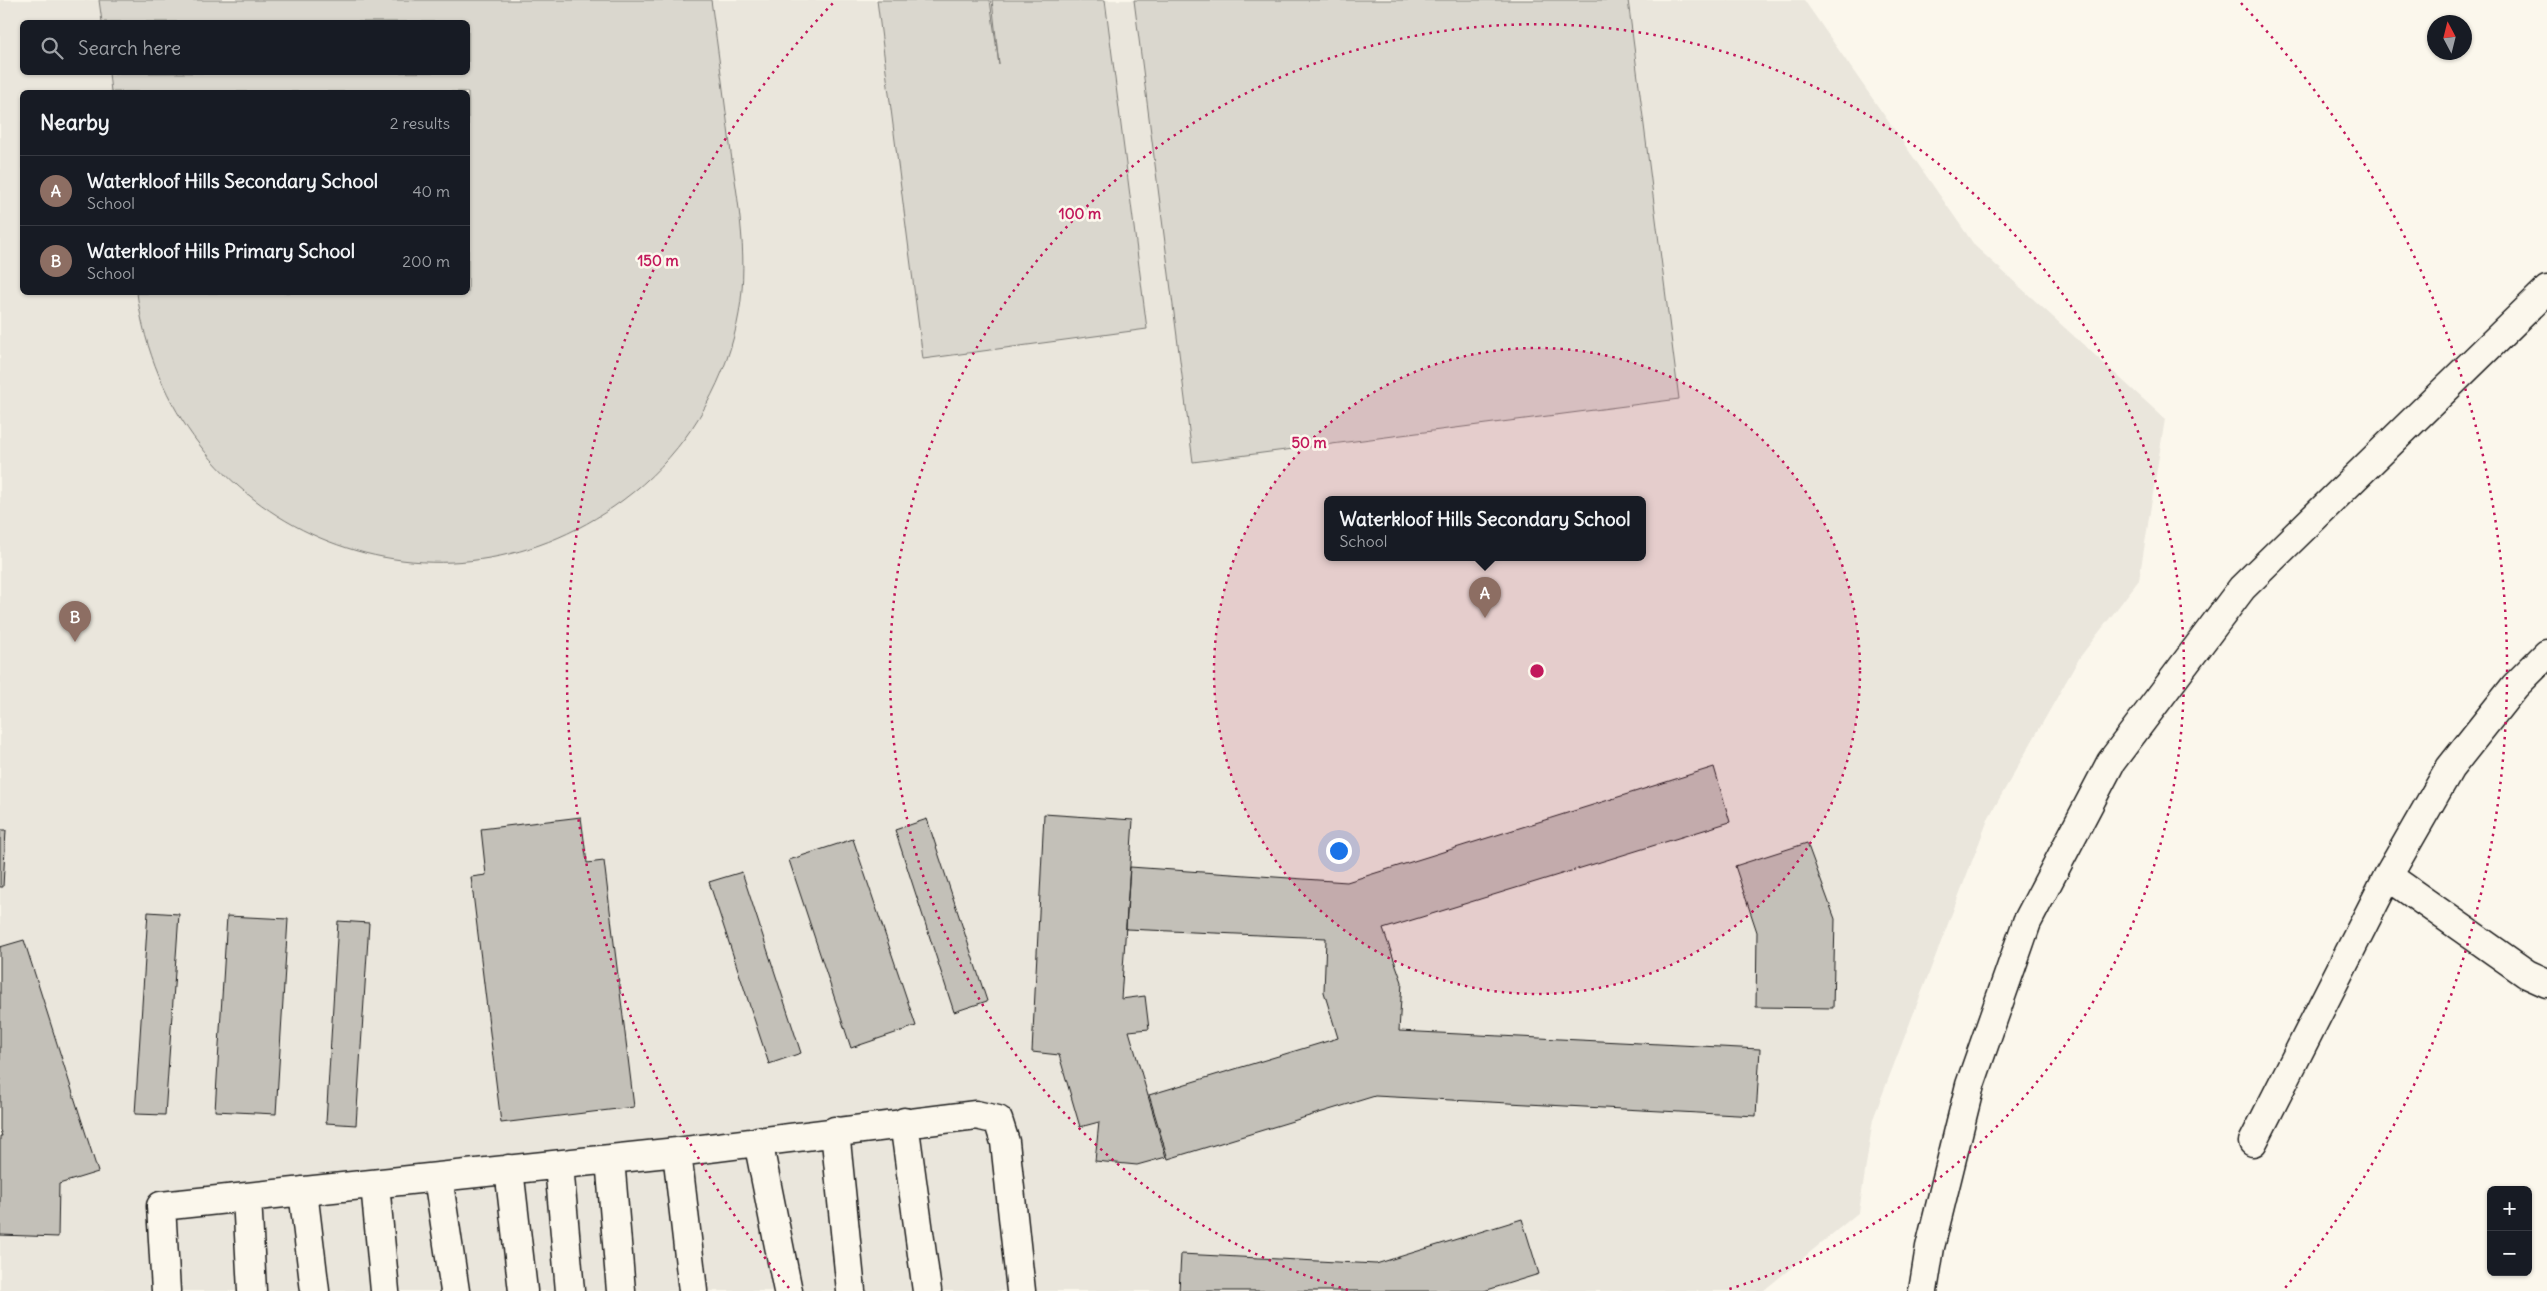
<!DOCTYPE html>
<html lang="en">
<head>
<meta charset="utf-8">
<style>
	body { margin:0; font-family:Delius,sans-serif; background:#20242c; color:#f1f3f6 }
	.controls { position:absolute; right:15px; bottom:15px; display:grid; overflow:hidden; border-radius:8px; box-shadow:0 1px 4px #0004 }
	.controls button { width:45px; height:45px; display:grid; place-items:center; padding:0; border:0; border-bottom:1px solid #363941; background:#171b24; color:#f1f3f6; font:25px sans-serif }
	.compass { position:absolute; left:2427px; top:15px; width:45px; height:45px; border-radius:50%; background:#171b24; box-shadow:0 1px 4px #0004; rotate:353deg }
	.you { position:absolute; left:1338px; top:850px; width:18px; height:18px; margin:-12px; border:4px solid #fff; border-radius:50%; background:#1a73e8; box-shadow:0 0 0 8px #1a73e833 }
	.badge { display:grid; place-items:center; width:32px; height:32px; border-radius:50%; background:#2563eb; color:#fff; font-size:16px; font-weight:700 }
	.pin { position:absolute; translate:-50% -41px; filter:drop-shadow(0 1px 2px #0008) }
	.pin::after { content:''; position:absolute; top:26px; width:18px; height:15px; background:inherit; clip-path:polygon(0 0,100% 0,50% 100%) }
	.popup { position:absolute; left:1324px; top:496px; width:322px; height:65px; box-sizing:border-box; display:grid; place-content:center; border-radius:8px; background:#171b24; filter:drop-shadow(0 1px 4px #0005); font-size:16px; white-space:nowrap; color:#9ea1a6 }
	.popup b { font-size:19px; color:#f1f3f6 }
	.popup::after { content:''; position:absolute; left:50%; top:100%; margin-left:-10px; border:10px solid transparent; border-top-color:#171b24 }
	.list { margin:0; padding:0; list-style:none }
	h2 { display:flex; justify-content:space-between; align-items:center; height:65px; margin:0; padding:0 20px; font-size:21px }
	h2 small { font-size:16px; font-weight:400; color:#9ea1a6 }
	.list li { display:grid; grid-template-columns:32px 1fr auto; gap:15px; align-items:center; box-sizing:border-box; height:70px; padding:0 20px; border-top:1px solid #363941 }
	.list b { display:block; font-size:19px; white-space:nowrap }
	.list p { margin:0; font-size:16px; white-space:nowrap; color:#9ea1a6 }
	.list em { font-size:16px; font-style:normal; color:#9ea1a6 }
	.icon { flex:none; width:28px; height:28px; fill:none; stroke:currentColor; stroke-width:2; stroke-linecap:round; stroke-linejoin:round }
	.map { position:relative; flex:none; width:2547px; height:1291px; overflow:hidden }
	.search { position:absolute; background:#171b24; box-shadow:0 1px 4px #0004; left:20px; top:20px; width:450px; height:55px; display:flex; align-items:center; gap:12px; box-sizing:border-box; padding:0 18px; border-radius:8px; color:#9ea1a6; font-size:19px }
	.panel { position:absolute; background:#171b24; box-shadow:0 1px 4px #0004; left:20px; top:90px; width:450px; height:205px; border-radius:8px }
	.map>svg:first-child { display:block }
	.built { fill:#eae6dc; fill-rule:evenodd }
	.green { fill:#dad7ce; stroke:#7b7a75 }
	.building { fill:#c3c0b8; stroke:#1c1c1c }
	.lines { fill:none; stroke-linecap:round; stroke-linejoin:round }
	.minor-casing { stroke:#1c1c1c; stroke-width:31 }
	.minor { stroke:#fbf7ec; stroke-width:28 }
	.ring { fill:none; stroke:#c2185b; stroke-width:2.5; stroke-dasharray:2.5 5 }
	.centre { fill:#c2185b; stroke:#fbf7ec; stroke-width:2.5 }
	.ring-label { font-size:15px; text-anchor:middle; font-weight:bold; fill:#c2185b; stroke:#fbf7ec; stroke-width:5; stroke-linejoin:round; paint-order:stroke }
</style>
</head>
<body>
<div class="map">
<svg width="2547" height="1291" viewBox="0 0 2547 1291">
	<rect width="100%" height="100%" fill="#fbf7ec"/>
	<filter id="ink" filterUnits="userSpaceOnUse"><feTurbulence type="fractalNoise" baseFrequency=".02" numOctaves="2"/><feDisplacementMap in="SourceGraphic" scale="10" xChannelSelector="R" yChannelSelector="G"/><feConvolveMatrix kernelMatrix="1 2 1 2 8 2 1 2 1" color-interpolation-filters="sRGB"/></filter>
	<g filter="url(#ink)">
		<!-- built -->
		<path class="built" d="M0,0h1804l171,246 190,173 -26,161 -59,77 -91,160 -116,302 -14,93 -96,79h-1763zM22,22h446v50h-446zM22,92h446v200h-446zM1328,499h314v58h-314z"/>
		<!-- green -->
		<path class="green" d="M99,0h612c7,51 14,102 20,153 9,61 20,122 3,183 -17,65 -57,124 -111,164 -191,142 -455,28 -486,-207l331,-1v-200h-357l-2,-19 359,-1v-50h-366z
			M877,0h113l9,65 -7,-65h113l42,329 -224,30z
			M1134,0h494l51,399 -486,63z"/>
		<!-- building -->
		<path class="building" d="M1714,767l16,55 -347,107 19,53 -3,49 361,18 -4,67 -381,-20 -207,63 -19,-64 189,-57 -14,-46 2,-54 -200,-9 4,-62 217,15z
			M1044,814l89,6 -12,179 24,-3 4,33 -20,2 37,126 -29,8 -42,-4 4,-39 -19,5 -21,-72 -27,-3z
			M581,817l6,46 17,-2 30,246 -133,16 -30,-246 15,-2 -5,-46z
			M927,819l60,182 -33,11 -59,-182z
			M0,830h6l-3,57h-3z
			M853,839l63,187 -65,22 -62,-188z
			M1807,843l28,76 -2,89 -77,-1 1,-75 -22,-66z
			M742,872l59,181 -32,11 -60,-182z
			M148,912l31,2 -14,201 -30,-1z
			M227,916l61,3 -12,195 -61,-3z
			M338,921l31,2 -13,202 -30,-2z
			M24,940l74,232 -39,12 -1,53 -58,-2v-99h2l-2,-6v-183z
			M1522,1219l17,55 -55,17h-305l2,-37 195,10z"/>
		<g class="lines">
			<!-- minor casing -->
			<g class="minor-casing">
				<path id="minor" d="M2388,876l139,98 20,9
					M904,1122l23,169
					M835,1131l16,160
					M758,1141l30,150
					M2253,1142l135,-266 62,-108 65,-82 32,-32
					M677,1152l16,139
					M610,1159l11,132
					M559,1165l11,126
					M509,1169l14,122
					M438,1177l17,114
					M375,1184l10,107
					M303,1191l12,100
					M247,1197l5,94
					M166,1291l-5,-85 516,-54 299,-37 22,5 7,22 16,149
					M1923,1291l7,-44 40,-162 57,-163 84,-160 131,-174 305,-298"/>
			</g>
			<!-- minor -->
			<use href="#minor" class="minor"/>
		</g>
	</g>
	<!-- distance rings -->
	<circle cx="1537" cy="671" r="323" fill="#c2185b" fill-opacity=".12"/>
	<g class="ring">
		<circle cx="1537" cy="671" r="323"/>
		<path d="M1348 1290A647 647 0 1 1 1726 1290"/>
		<path d="M789 1288A970 970 0 0 1 833 3M2241 3A970 970 0 0 1 2285 1288"/>
	</g>
	<circle cx="1537" cy="671" r="8" class="centre"/>
	<g class="ring-label">
		<text x="1080" y="219">100 m</text>
		<text x="658" y="266">150 m</text>
		<text x="1309" y="448">50 m</text>
	</g>
</svg>
<div class="controls">
<button>+</button>
<button>−</button>
</div>
<svg class="compass" viewBox="-18 -18 36 36"><path d="M0-13l5 13h-10z" fill="#e53935"/><path d="M0 13l5-13h-10z" fill="#9ea1a6"/></svg>
<div class="you"></div>
<div class="pin badge" style="left:1485px;top:618px;background:#8d6e63">A</div>
<div class="popup"><b>Waterkloof Hills Secondary School</b>School</div>
<div class="pin badge" style="left:75px;top:642px;background:#8d6e63">B</div>
<div class="search"><svg class="icon" aria-label="search" viewBox="0 0 24 24"><circle cx="10" cy="10" r="6"/><path d="M15 15l6 6"/></svg>Search here</div>
<section class="panel">
<h2>Nearby<small>2 results</small></h2>
<ul class="list">
<li><span class="badge" style="background:#8d6e63">A</span><div><b>Waterkloof Hills Secondary School</b><p>School</p></div><em>40 m</em></li>
<li><span class="badge" style="background:#8d6e63">B</span><div><b>Waterkloof Hills Primary School</b><p>School</p></div><em>200 m</em></li>
</ul>
</section>
</div>
</body>
</html>
